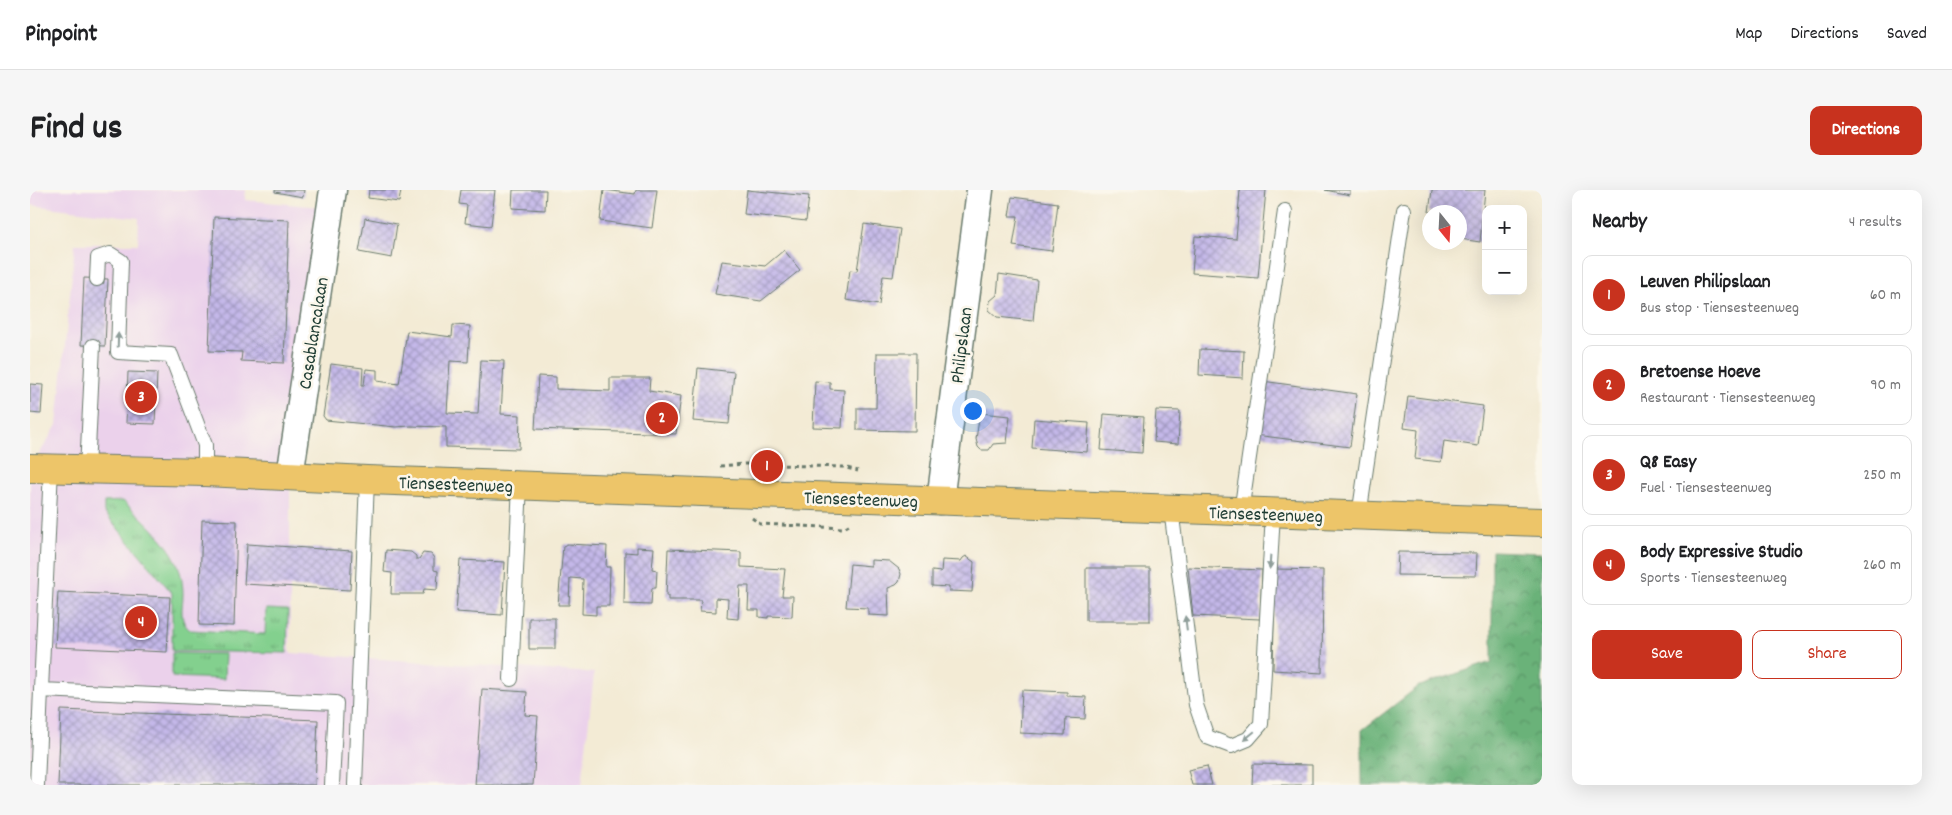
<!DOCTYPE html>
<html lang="en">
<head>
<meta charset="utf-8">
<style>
	body { margin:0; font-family:Dekko,sans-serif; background:#f6f6f6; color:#202124 }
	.controls { position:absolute; right:15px; top:15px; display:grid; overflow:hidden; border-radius:10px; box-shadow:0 5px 20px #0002 }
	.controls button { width:45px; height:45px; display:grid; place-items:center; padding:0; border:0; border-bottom:1px solid #e0e0e0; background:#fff; color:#202124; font:25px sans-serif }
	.compass { position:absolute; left:1392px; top:15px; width:45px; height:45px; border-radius:50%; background:#fff; box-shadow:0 5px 20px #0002; rotate:162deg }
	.you { position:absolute; left:942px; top:220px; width:18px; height:18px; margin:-12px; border:4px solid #fff; border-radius:50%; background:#1a73e8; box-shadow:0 0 0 8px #1a73e833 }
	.badge { display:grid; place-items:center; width:32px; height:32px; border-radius:50%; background:#c8321e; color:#fff; font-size:16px; font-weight:700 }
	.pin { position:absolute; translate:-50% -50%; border:2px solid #fff; box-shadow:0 1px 5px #0006 }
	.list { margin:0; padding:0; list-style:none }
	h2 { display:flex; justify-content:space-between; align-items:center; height:65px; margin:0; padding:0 20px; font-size:21px }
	h2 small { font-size:16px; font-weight:400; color:#757577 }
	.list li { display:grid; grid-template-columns:32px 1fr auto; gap:15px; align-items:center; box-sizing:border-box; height:80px; margin:0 10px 10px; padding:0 10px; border:1px solid #e0e0e0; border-radius:10px }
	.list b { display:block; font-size:19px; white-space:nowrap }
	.list p { margin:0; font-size:16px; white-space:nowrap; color:#757577 }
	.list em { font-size:16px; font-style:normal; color:#757577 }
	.actions { display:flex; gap:10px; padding:15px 20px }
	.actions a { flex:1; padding:11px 0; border:1px solid #c8321e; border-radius:10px; text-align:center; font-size:18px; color:#c8321e }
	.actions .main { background:#c8321e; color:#fff }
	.map { position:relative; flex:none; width:1512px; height:595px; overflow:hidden; border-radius:10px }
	header { display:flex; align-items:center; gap:30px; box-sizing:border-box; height:70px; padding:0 25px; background:#fff; border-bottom:1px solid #e0e0e0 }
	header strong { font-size:24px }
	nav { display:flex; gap:28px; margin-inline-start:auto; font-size:18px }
	.intro { display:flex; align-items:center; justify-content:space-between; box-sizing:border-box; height:120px; padding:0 30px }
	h1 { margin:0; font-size:35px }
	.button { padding:12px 22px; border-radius:10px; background:#c8321e; color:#fff; font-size:18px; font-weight:700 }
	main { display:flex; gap:30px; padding:0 30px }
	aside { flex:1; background:#fff; border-radius:10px; box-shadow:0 5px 20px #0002 }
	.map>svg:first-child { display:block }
	.built { fill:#ebd1eb }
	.grass { fill:url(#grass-tufts); stroke:#518661 }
	.forest { fill:url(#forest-crowns); stroke:#447856 }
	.building { fill:url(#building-cross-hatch) }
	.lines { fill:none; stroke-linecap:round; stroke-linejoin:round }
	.lane-casing { stroke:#697a6c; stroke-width:16 }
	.street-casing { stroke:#697a6c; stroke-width:29 }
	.primary-casing { stroke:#697a6c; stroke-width:30 }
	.path { stroke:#697a6c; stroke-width:3; stroke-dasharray:4 4; stroke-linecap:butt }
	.lane { stroke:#fff; stroke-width:14 }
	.street { stroke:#fff; stroke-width:26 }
	.primary { stroke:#edc569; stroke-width:28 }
	.oneway { fill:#8f9e9a }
	.labels { text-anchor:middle; stroke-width:5; stroke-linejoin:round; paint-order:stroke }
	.street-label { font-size:19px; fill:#1f3d34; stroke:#fbf7ec }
</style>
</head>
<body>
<header>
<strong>Pinpoint</strong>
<nav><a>Map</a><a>Directions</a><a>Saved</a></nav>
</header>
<div class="intro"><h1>Find us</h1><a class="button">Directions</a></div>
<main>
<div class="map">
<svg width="1512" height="595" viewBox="0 0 1512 595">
	<defs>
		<pattern id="grass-tufts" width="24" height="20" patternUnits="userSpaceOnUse" patternTransform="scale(1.25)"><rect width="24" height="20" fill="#83d08e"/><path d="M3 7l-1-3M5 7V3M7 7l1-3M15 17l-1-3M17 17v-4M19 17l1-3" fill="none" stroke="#6baa75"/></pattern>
		<pattern id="forest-crowns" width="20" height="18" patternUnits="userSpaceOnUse" patternTransform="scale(1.25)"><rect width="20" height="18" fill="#6ab279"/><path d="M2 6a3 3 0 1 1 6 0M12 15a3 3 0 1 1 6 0" fill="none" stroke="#579264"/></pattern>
		<pattern id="building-cross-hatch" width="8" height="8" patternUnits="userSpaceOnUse" patternTransform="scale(1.25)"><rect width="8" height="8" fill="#c4b8e9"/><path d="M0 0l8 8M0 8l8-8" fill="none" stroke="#9f97be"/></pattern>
	</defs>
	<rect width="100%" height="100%" fill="#fbf7ec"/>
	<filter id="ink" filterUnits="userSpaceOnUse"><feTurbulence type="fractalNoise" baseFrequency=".02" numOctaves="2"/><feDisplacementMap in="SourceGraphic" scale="10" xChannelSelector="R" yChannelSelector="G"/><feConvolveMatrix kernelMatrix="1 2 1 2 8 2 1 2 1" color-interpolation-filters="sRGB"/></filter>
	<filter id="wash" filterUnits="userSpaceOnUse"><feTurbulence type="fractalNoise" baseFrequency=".0096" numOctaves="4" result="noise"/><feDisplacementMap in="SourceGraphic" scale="20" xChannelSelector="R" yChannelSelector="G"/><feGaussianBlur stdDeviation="1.12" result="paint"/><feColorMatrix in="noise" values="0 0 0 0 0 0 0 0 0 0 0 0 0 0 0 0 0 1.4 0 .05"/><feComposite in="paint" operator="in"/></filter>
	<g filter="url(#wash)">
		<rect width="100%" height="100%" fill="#f3ebd5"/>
		<!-- built -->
		<path class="built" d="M0,0h216l-1,10 86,8 -41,268v177l304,20 -12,112h-552v-316l27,-44 18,-181h63l1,-26 -109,-13z"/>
		<!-- grass -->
		<path class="grass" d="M93,311c18,16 45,40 54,62 4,9 6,21 6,31 0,13 -5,26 7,36l75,4 1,-25 22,1 -1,43 -115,-2v-58l-68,-81v-10z
			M142,463l53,1 -1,25 -52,-2z"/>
		<!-- forest -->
		<path class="forest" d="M1462,361l50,2v232h-180v-55l57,-44 73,-24z"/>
		<g id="blocks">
			<!-- building -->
			<path class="building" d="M245,0h29l-1,7 -28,-5z
				M339,0h32l-2,12 -31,-4z
				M431,0h34l-4,36 -26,-3 2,-18 -8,-1z
				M483,0h33l-1,20 -33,-2z
				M574,0l31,4 1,-4h21l-5,38 -52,-7z
				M717,0l62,6 -3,25 -62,-7z
				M1210,0h26l-8,88 -66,-5 3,-37 41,3z
				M1295,0h25v5z
				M1402,0h53l-5,52 -20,-3v-27h-31z
				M982,7l46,6 -6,48 -39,-5 5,-30h-9z
				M184,27l75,3 -5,143 -43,-2 1,-9 -33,-1z
				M335,28l32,6 -5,34 -33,-6z
				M834,34l36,5 -7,48 -10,-1 -4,29 -33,-5 4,-30 7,1z
				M754,60l16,20 -39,31 -46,-7 7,-33 43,5z
				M969,84l38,6 -4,41 -36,-4 -8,-7 1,-9 7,-6z
				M54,88l24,1 -3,67 -24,-1z
				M423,135l17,1 -2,36 -18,-1 -3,52 31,1 3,-54 23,1 -3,53 19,1 -1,34 -73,-2v-20l-36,-1 -14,1 -70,-7 -3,-4 8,-52 32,4 -1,17h2l2,-16 11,1v11l22,3 8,-53 45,6z
				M1170,159l44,2 -1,27 -44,-3z
				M847,163h39l-1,78 -58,-1v-22h19z
				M668,178l36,4 -5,52 -36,-3z
				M98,182l29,1 -2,51 -29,-1z
				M508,186l18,1v12l54,2v-13h40l-1,13 32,5 -5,38 -141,-5z
				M785,191l15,1v7l14,1 -2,38 -29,-1z
				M1232,191l95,13 -7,53 -95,-12z
				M0,194l13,1 -2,29 -11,-1z
				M1378,206l75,10 -5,40 -34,-5 -3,21 -26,-3 3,-29 -14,-2z
				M1126,220l24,1 -2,33 -24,-2z
				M950,223l30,3 -3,27 -14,1 -4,6h-8l-3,-3 -2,-8z
				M1074,224l40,3 -2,36 -41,-3z
				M1004,229l55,4 -2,29 -55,-4z
				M172,330l35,1 -3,105 -35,-1z
				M217,354l105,7 -2,39 -106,-6z
				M537,354l40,2 -1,21h4l-1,39h-13v9l-14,-1 1,-35 -13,-1 -1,27h-11l5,-59z
				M607,357l17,1 -2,21 5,1 -1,18h-4l-1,17 -27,-1 1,-52 12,1z
				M638,359l73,3v15l44,2 -3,27h11l-1,21 -24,-1v2l-9,-1v-7h-11l1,-24h-9l-2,33 -11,-1 1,-19 -12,-1v14l-16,-1 1,-11h-33v-4h-2z
				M356,360l25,2 5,4v3h3l4,-6 8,1 3,4v12l4,1 -1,19 -13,-1 -1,5h-32l1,-21 -8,-1z
				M1368,362l79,1 -1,23 -79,-1z
				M936,366l8,6 -2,30 -23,-1v-4l-17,-1v-15l9,1 1,-12 19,1 2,-3z
				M430,370l45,2 -3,53 -46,-3z
				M841,370l18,1 10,8 2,5 -2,8 -3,3 -8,3 1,28 -21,-1v-7l-22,-1 4,-43 21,2z
				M1158,377l74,3 -2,49 -67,-3z
				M1056,378h64v53h-64z
				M1245,379l48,1 -1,103 -49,-3z
				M28,402l112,5 -3,55 -112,-5z
				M499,428h26v31h-26z
				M452,499l45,3 -2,23 13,1 -5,69h-58z
				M992,500l45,2v4l19,1 -1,22 -19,-1 -1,17 -45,-2z
				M31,520l257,10 -3,65h-257z
				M1223,574l59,1v20h-60z
				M1177,576l5,19h-20l-4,-15z"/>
		</g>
	</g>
	<g filter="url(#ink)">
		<use href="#blocks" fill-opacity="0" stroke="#697a6c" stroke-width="1"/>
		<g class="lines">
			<!-- lane casing -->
			<g class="lane-casing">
				<path id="lane" d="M67,89l1,-21 12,-4 11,7 -3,91 53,3 34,90v27
					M57,280l6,-124
					M1141,319l25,196 11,32 24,9 17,-7 13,-15 12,-211
					M1211,322l44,-301
					M1329,326l45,-306
					M481,489l9,-195
					M11,500l10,-222
					M7,595l4,-95 295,13 -4,82
					M325,595l12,-305"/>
			</g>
			<!-- street casing -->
			<g class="street-casing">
				<path id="street" d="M260,286l43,-286
					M910,311l40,-311"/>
			</g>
			<!-- primary casing -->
			<g class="primary-casing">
				<path id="primary" d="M0,278l175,4 162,8 1175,42"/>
			</g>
			<!-- path -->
			<path class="path" d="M690,276l24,-2 99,3 15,4
				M722,328l8,6 84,4 8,-5"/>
			<!-- lane -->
			<use href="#lane" class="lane"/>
			<!-- street -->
			<use href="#street" class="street"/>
			<!-- primary -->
			<use href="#primary" class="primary"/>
		</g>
		<!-- one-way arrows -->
		<defs><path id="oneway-solid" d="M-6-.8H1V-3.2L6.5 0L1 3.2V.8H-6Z" transform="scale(1.25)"/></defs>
		<g class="oneway">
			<use href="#oneway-solid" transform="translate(88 150) rotate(-88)"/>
			<use href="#oneway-solid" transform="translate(1240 372) rotate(93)"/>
			<use href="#oneway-solid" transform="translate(1156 433) rotate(-97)"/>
			<use href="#oneway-solid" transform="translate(1219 546) rotate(140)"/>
		</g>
	</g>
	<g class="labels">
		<!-- street labels -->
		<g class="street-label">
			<text transform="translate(282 143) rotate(-81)" y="7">Casablancalaan</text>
			<text transform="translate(930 155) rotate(-83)" y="7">Philipslaan</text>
			<text transform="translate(426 293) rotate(2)" y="7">Tiensesteenweg</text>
			<text transform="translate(831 308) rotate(2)" y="7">Tiensesteenweg</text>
			<text transform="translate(1236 323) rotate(2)" y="7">Tiensesteenweg</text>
		</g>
	</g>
</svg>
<div class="controls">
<button>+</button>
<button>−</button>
</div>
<svg class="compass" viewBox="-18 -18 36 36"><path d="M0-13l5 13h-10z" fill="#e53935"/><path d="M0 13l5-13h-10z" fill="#757577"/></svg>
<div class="you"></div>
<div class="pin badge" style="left:737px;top:276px">1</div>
<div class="pin badge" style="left:632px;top:228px">2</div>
<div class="pin badge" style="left:111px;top:207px">3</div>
<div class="pin badge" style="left:111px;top:432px">4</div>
</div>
<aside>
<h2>Nearby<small>4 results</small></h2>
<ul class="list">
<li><span class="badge">1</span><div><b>Leuven Philipslaan</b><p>Bus stop · Tiensesteenweg</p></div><em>60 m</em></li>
<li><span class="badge">2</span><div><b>Bretoense Hoeve</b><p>Restaurant · Tiensesteenweg</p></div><em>90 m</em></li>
<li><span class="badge">3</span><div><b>Q8 Easy</b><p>Fuel · Tiensesteenweg</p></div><em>250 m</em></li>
<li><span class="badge">4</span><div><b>Body Expressive Studio</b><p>Sports · Tiensesteenweg</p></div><em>260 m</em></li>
</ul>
<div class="actions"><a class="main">Save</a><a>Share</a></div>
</aside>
</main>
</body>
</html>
